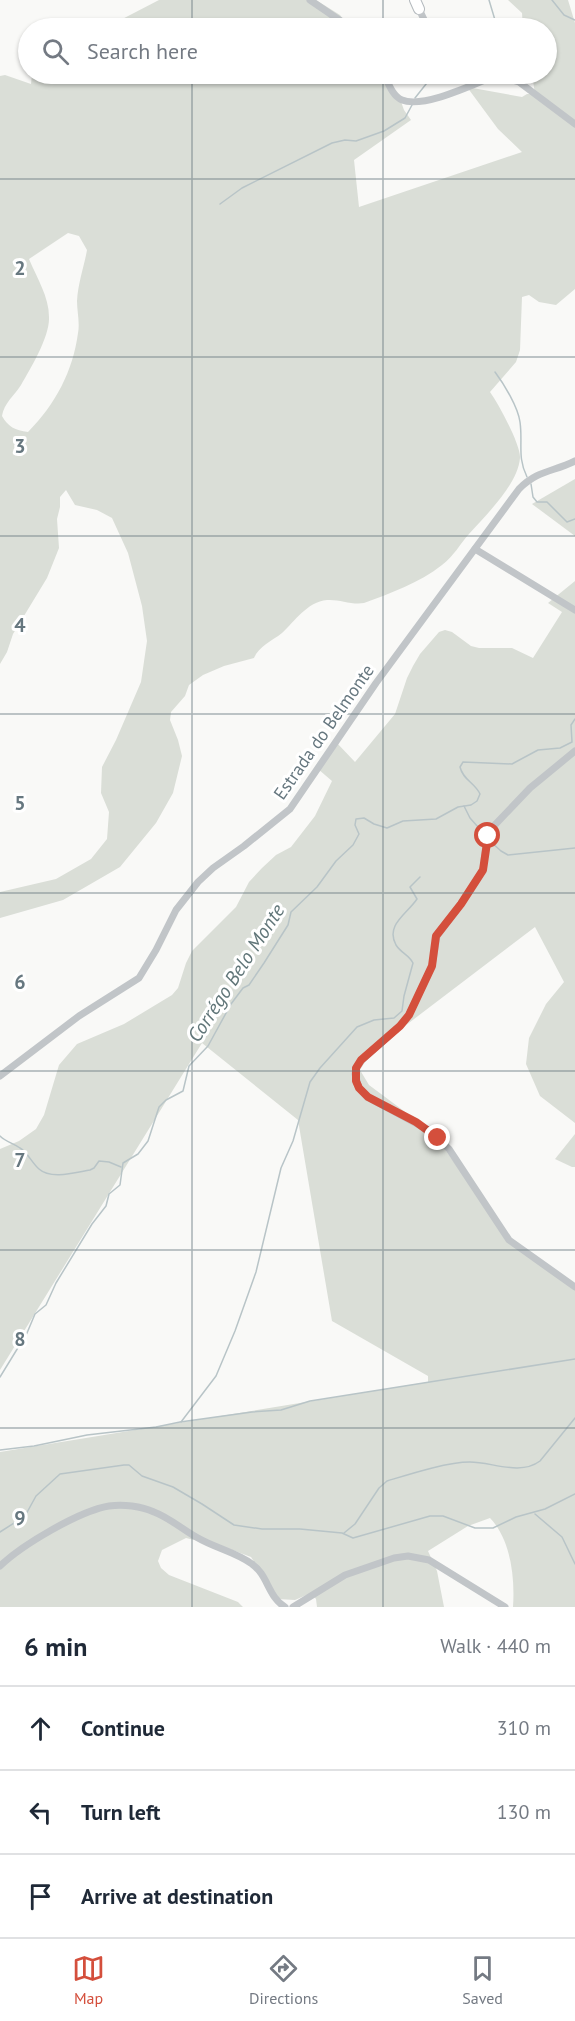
<!DOCTYPE html>
<meta charset="utf-8">
<style>
body{margin:0;font-family:"PT Sans",sans-serif;background:#f6f6f7;color:#1f2937}
.stop{position:absolute;width:18px;height:18px;margin:-14px;border:4px solid #d44f3c;border-radius:50%;background:#fff}
.stop.end{background:#d44f3c;border-color:#fff;box-shadow:0 2px 6px #0008}
.list{margin:0;padding:0;list-style:none}
h2{display:flex;justify-content:space-between;align-items:center;height:78px;margin:0;padding:0 24px;font-size:26px}
h2 small{font-size:20px;font-weight:400;color:#747a83}
.list li{display:grid;grid-template-columns:39px 1fr auto;gap:18px;align-items:center;box-sizing:border-box;height:84px;padding:0 24px;border-top:2px solid #e0e1e3}
.list b{display:block;font-size:22px;white-space:nowrap}
.list em{font-size:20px;font-style:normal;color:#747a83}
.icon{flex:none;width:33px;height:33px;fill:none;stroke:currentColor;stroke-width:2;stroke-linecap:round;stroke-linejoin:round}
.map{position:relative;flex:none;width:575px;height:1607px;overflow:hidden}
.search{position:absolute;background:#fff;box-shadow:0 2px 4px #0004;left:18px;right:18px;top:18px;height:66px;display:flex;align-items:center;gap:15px;box-sizing:border-box;padding:0 21px;border-radius:33px;color:#747a83;font-size:22px}
.sheet{height:330px;background:#fff}
nav{display:flex;justify-content:space-around;align-items:center;box-sizing:border-box;height:84px;border-top:2px solid #e0e1e3;background:#fff;font-size:16px;color:#747a83}
nav a{display:grid;justify-items:center;gap:3px}
nav .on{color:#d44f3c}
.map>svg:first-child{display:block}
.green{fill:#daded7;fill-rule:evenodd}
.lines{fill:none;stroke-linecap:round;stroke-linejoin:round}
.stream{stroke:#b8c4c7;stroke-width:1.5}
.secondary-casing{stroke:#b3b9bd;stroke-width:12}
.street{stroke:#c1c5c8;stroke-width:7}
.secondary{stroke:#fff;stroke-width:10}
.route{stroke:#d44f3c;stroke-width:8}
.grid{fill:none;stroke:#66777f;stroke-width:1.5;stroke-opacity:0.55}
.labels{text-anchor:middle;stroke-width:6;stroke-linejoin:round;paint-order:stroke}
.street-label{font-size:18px;fill:#66777f;stroke:#fff}
.water-label{font-size:20px;font-style:italic;fill:#617679;stroke:#fff}
.grid-label{font-size:20px;text-anchor:middle;font-weight:bold;fill:#66777f;stroke:#fff;stroke-width:6;stroke-linejoin:round;paint-order:stroke}
</style>
<div class="map">
<svg width="575" height="1607" viewBox="0 0 575 1607">
<rect width="100%" height="100%" fill="#f9f9f7"/>
<!-- green -->
<g class="green">
<polygon points="159,0 316,0 340,15 350,28 105,28"/>
<path d="M508,0H568L575,23V289L556,305L539,302L529,295L522,297L520,350L516,362L490,392C498,403 521,445 520,458C518,484 486,515 469,534C460,544 454,556 442,565C419,583 391,593 364,603C351,605 339,599 327,600C307,602 295,621 282,633C272,641 259,646 254,658L224,666L203,675L189,685L185,696L171,712L170,720L178,740L182,756L173,793L156,823L120,867L63,900L0,918V892L56,879L91,859L107,839L109,812L101,793L102,767L116,740L141,682L147,641L142,606L128,553L112,518L97,510L75,505L66,490L60,497V507L57,519L59,548L47,578L13,634L7,652L0,664V76L5,75L31,84L32,74H382L399,96L404,110L411,120L354,160L359,207L522,152L498,129L467,87L522,97L527,94H535L532,74H546V28H523L522,13ZM68,233L79,236L87,250C84,267 78,283 77,301C77,311 80,323 78,333C73,371 55,405 28,432C15,430 8,427 2,416C4,403 14,396 21,385C31,368 50,336 49,317C49,297 37,278 29,259Z"/>
<polygon points="575,479 575,536 532,504"/>
<path d="M575,581V1123L540,1096L526,1064L529,1038L546,1004L564,982L535,927L372,1051L360,1070L369,1085L424,1126L442,1145L507,1238L575,1286V1607H513C515,1578 511,1540 490,1518L468,1526L428,1551L437,1571L444,1607H317L316,1599L311,1593L295,1600L278,1599L251,1557L227,1548L186,1538L162,1550L158,1561L161,1568L169,1575L238,1602L243,1607H0V1452L428,1382V1376L332,1321L298,1120L202,1043L0,1370V1149L19,1141L36,1129L44,1115L59,1065L77,1044L124,1024L172,995L178,988L186,963L192,951L236,907L249,882L262,868L276,855L291,847L315,816L332,781L318,769L336,742L355,762L395,714L407,678L413,666L420,654L439,632L445,630L452,632L471,646L479,648H512L533,658L562,612L548,603Z"/>
<polygon points="575,1134 575,1167 572,1167 555,1159"/>
</g>
<g class="lines">
<!-- stream -->
<g class="stream">
<polyline points="489,0 495,20 492,28"/>
<polyline points="552,0 564,15 575,20"/>
<polyline points="415,98 434,74"/>
<polyline points="220,204 242,188 332,143 345,140 356,141 384,131 405,118 412,105"/>
<path d="M495,372C504,384 518,407 520,422C523,443 517,457 527,477"/>
<polyline points="531,484 533,497 537,502 547,502 567,522 575,519"/>
<polyline points="464,806 470,818 486,836"/>
<polyline points="491,842 501,851 508,855 575,848"/>
<path d="M0,1136C6,1142 13,1143 20,1148C28,1153 32,1163 39,1169C51,1180 77,1172 90,1170L94,1168L99,1161L109,1162L121,1167"/>
<path d="M0,1377L27,1333L35,1314L46,1305L56,1283L92,1224L106,1206L109,1194L120,1185L123,1163L138,1154L148,1141L159,1107L166,1100L183,1091L189,1066L208,1046L231,1004L243,988L249,985L264,963L288,925L291,912L317,887L336,861L353,845L359,834L355,825L356,819L364,818L374,824L387,828L403,821L436,819L458,807L471,805L477,801L480,794C475,783 463,780 460,767L463,762L512,764L538,750L560,748L572,742L571,725L575,719"/>
<path d="M181,1422L216,1376L235,1331L256,1272L281,1168L293,1141L310,1082L320,1068L357,1027L374,1020L394,1018L402,1011L404,996L413,963C409,955 401,953 396,945C385,925 407,914 417,899L410,887L420,877"/>
<polyline points="0,1450 34,1446 87,1435 156,1427 180,1422 252,1412 281,1410 310,1401 575,1359"/>
<polyline points="535,1514 562,1537 575,1564"/>
<polyline points="0,1532 25,1516 36,1496 60,1474 124,1465 129,1465 142,1476 173,1487 202,1504 234,1525 262,1529 300,1529 342,1533 353,1538 430,1516 443,1516 475,1528 493,1528 516,1517 545,1509 575,1494"/>
<path d="M344,1533L355,1524L379,1488L387,1481C410,1474 447,1462 470,1462C492,1462 520,1476 540,1461L575,1418"/>
</g>
<defs>
<polyline id="secondary" points="415,0 419,9"/>
</defs>
<!-- secondary casing -->
<use href="#secondary" class="secondary-casing"/>
<!-- street -->
<g class="street">
<polyline points="310,0 351,28"/>
<polyline points="419,9 428,28"/>
<path d="M384,74C388,82 392,96 402,100C424,109 476,83 497,75"/>
<polyline points="494,74 519,82 575,124"/>
<polyline points="475,549 575,610"/>
<polyline points="575,751 530,788 491,829 486,845 483,870 461,904 437,936 432,966 409,1015 400,1026 361,1061 356,1068 355,1074 359,1088 367,1097 430,1131 449,1149 509,1240 575,1287"/>
<path d="M0,1076L79,1016L139,978L156,950L176,910L198,882L213,868L244,846L290,809L376,683L519,489C538,470 553,472 575,461"/>
<path d="M0,1566C22,1545 79,1511 109,1506C123,1504 141,1506 154,1512C170,1518 183,1530 198,1538C215,1548 236,1552 252,1564C268,1575 268,1597 285,1607"/>
<polyline points="293,1607 345,1575 394,1558 408,1556 429,1560 505,1607"/>
</g>
<!-- secondary -->
<use href="#secondary" class="secondary"/>
</g>
<g class="lines">
<!-- route -->
<polyline class="route" points="438,1138 416,1122 368,1097 359,1088 356,1081 356,1068 361,1060 400,1026 409,1015 432,966 436,936 461,904 483,870 488,836"/>
</g>
<!-- grid -->
<path class="grid" d="M192,0V28M383,0V28M192,74V1607M383,74V1607M0,179H575M0,357H575M0,536H575M0,714H575M0,893H575M0,1071H575M0,1250H575M0,1428H575"/>
<g class="labels">
<!-- street labels -->
<g class="street-label">
<text transform="translate(324 732) rotate(-55)" y="6">Estrada do Belmonte</text>
</g>
<!-- water labels -->
<g class="water-label">
<text transform="translate(236 973) rotate(-57)" y="7">Corrégo Belo Monte</text>
</g>
</g>
<g class="grid-label">
<text x="20" y="275">2</text>
<text x="20" y="453">3</text>
<text x="20" y="632">4</text>
<text x="20" y="810">5</text>
<text x="20" y="989">6</text>
<text x="20" y="1167">7</text>
<text x="20" y="1346">8</text>
<text x="20" y="1525">9</text>
</g>
</svg>
<div class="stop" style="left:488px;top:836px"></div>
<div class="stop end" style="left:438px;top:1138px"></div>
<div class="search"><svg class="icon" aria-label="search" viewBox="0 0 24 24"><circle cx="10" cy="10" r="6"/><path d="M15 15l6 6"/></svg>Search here</div>
</div>
<section class="sheet">
<h2>6 min<small>Walk · 440 m</small></h2>
<ul class="list">
<li><svg class="icon" aria-label="ahead" viewBox="0 0 24 24"><path d="M12 20V5M6 11l6-6 6 6"/></svg><div><b>Continue</b></div><em>310 m</em></li>
<li><svg class="icon" aria-label="left" viewBox="0 0 24 24"><path d="M17 20v-9H6M10 6l-5 5 5 5"/></svg><div><b>Turn left</b></div><em>130 m</em></li>
<li><svg class="icon" aria-label="arrive" viewBox="0 0 24 24"><path d="M6 21V4h12l-3 4 3 4H6"/></svg><div><b>Arrive at destination</b></div></li>
</ul>
</section>
<nav>
<a class="on"><svg class="icon" aria-label="map" viewBox="0 0 24 24"><path d="M3 6l6-2 6 2 6-2v14l-6 2-6-2-6 2zM9 4v14M15 6v14"/></svg>Map</a>
<a><svg class="icon" aria-label="directions" viewBox="0 0 24 24"><path d="M12 3l9 9-9 9-9-9zM9 14v-3h6M13 9l2 2-2 2"/></svg>Directions</a>
<a><svg class="icon" aria-label="saved" viewBox="0 0 24 24"><path d="M7 4h10v16l-5-4-5 4z"/></svg>Saved</a>
</nav>
